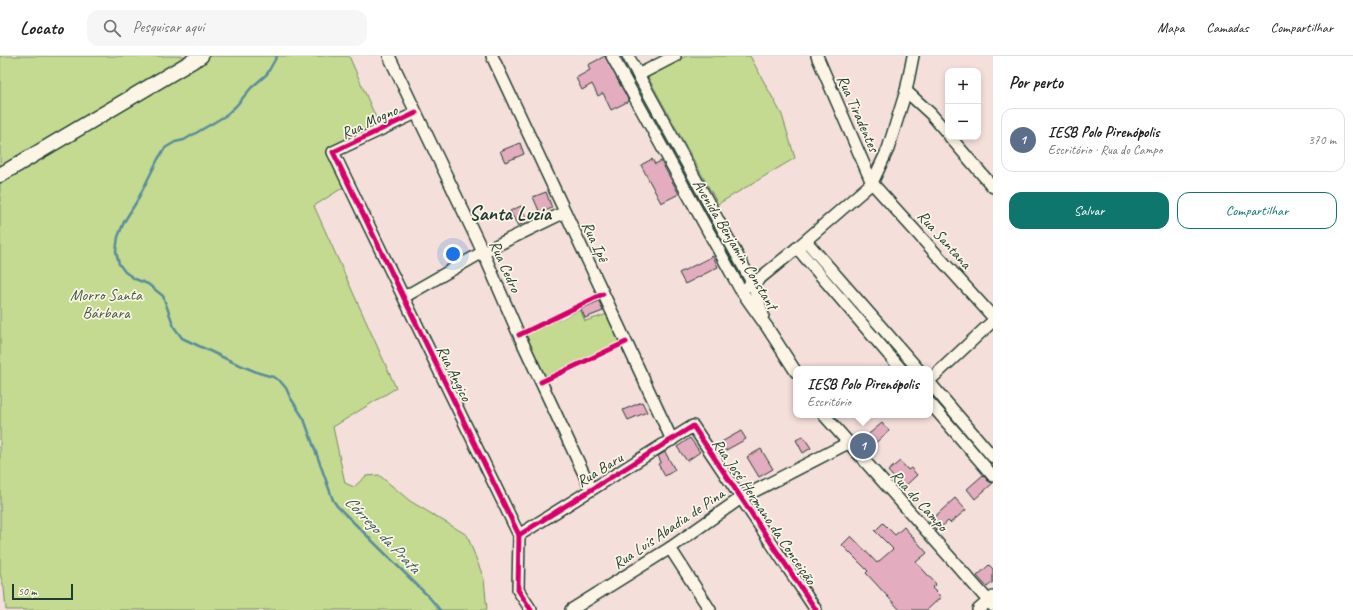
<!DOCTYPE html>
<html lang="pt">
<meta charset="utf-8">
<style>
body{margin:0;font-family:Caveat,sans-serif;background:#f6f6f6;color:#222}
.controls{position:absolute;right:12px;top:12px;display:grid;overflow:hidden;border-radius:8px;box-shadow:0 2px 6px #0003}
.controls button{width:36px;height:36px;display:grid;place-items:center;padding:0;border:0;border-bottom:1px solid #e0e0e0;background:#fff;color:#222;font:20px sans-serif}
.scale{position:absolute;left:12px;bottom:10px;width:61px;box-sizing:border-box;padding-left:4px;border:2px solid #1f3d34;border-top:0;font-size:11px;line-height:14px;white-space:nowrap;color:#1f3d34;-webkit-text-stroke:3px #fcf5e5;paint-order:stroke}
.you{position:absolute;left:453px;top:198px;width:14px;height:14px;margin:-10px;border:3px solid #fff;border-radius:50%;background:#1a73e8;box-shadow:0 0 0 6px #1a73e833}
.badge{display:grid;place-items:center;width:26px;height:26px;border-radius:50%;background:#0f766e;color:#fff;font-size:13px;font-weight:700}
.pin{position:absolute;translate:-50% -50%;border:2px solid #fff;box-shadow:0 1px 4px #0006}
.popup{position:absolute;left:793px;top:310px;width:140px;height:52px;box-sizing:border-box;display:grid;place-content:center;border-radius:8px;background:#fff;filter:drop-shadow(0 1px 3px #0005);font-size:13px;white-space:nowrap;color:#767676}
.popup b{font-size:15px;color:#222}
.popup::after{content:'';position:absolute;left:50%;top:100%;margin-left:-8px;border:8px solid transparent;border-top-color:#fff}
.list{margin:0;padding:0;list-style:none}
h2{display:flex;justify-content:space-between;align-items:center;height:52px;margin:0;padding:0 16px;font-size:17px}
h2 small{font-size:13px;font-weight:400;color:#767676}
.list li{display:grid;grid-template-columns:26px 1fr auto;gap:12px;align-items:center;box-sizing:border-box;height:64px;margin:0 8px 8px;padding:0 8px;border:1px solid #e0e0e0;border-radius:12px}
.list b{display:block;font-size:15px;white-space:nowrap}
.list p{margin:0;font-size:13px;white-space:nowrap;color:#767676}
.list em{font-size:13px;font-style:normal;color:#767676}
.actions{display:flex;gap:8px;padding:12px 16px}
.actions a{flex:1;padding:9px 0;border:1px solid #0f766e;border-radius:12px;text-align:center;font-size:14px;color:#0f766e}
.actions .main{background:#0f766e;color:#fff}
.icon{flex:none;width:22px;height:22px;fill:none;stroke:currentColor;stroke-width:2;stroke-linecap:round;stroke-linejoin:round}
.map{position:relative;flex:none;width:993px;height:554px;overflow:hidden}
header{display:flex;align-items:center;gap:24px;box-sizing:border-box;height:56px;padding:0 20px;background:#fff;border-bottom:1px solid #e0e0e0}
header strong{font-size:19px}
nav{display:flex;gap:22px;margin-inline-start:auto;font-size:14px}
.search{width:280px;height:36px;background:#f6f6f6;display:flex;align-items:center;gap:10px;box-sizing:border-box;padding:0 14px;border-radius:12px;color:#767676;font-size:15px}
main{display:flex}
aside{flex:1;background:#fff}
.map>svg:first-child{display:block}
.green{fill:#c3da90;stroke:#718c62}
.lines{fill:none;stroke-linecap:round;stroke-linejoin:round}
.stream{stroke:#598d9b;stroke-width:2.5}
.building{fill:#e4acbf;stroke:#1f3d34}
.minor-casing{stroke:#1f3d34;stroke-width:14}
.major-casing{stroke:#1f3d34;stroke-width:17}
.minor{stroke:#fcf5e5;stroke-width:11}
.major{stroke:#fcf5e5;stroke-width:14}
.cycleway-casing{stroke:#fcf5e5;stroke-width:8}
.cycleway{stroke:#d6006c;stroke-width:5}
.labels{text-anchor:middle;stroke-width:3.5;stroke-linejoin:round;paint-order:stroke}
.street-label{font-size:16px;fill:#1f3d34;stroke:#fcf5e5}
.park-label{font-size:16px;fill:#405c46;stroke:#fcf5e5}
.water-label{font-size:17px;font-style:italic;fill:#375e5f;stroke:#fcf5e5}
.district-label{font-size:20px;font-weight:bold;fill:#1f3d34;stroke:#fcf5e5}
</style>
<header>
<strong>Locato</strong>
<div class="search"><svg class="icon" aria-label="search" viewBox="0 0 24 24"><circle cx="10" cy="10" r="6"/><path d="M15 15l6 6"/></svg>Pesquisar aqui</div>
<nav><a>Mapa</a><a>Camadas</a><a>Compartilhar</a></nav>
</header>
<main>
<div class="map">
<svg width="993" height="554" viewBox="0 0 993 554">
<rect width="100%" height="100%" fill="#f5dfda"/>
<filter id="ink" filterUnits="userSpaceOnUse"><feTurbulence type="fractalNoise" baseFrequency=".025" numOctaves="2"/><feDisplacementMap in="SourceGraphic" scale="8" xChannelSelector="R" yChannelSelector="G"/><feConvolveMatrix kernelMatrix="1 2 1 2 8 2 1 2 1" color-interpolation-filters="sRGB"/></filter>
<g filter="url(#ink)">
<!-- green -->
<g class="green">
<polygon points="0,0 187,0 181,3 189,8 202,0 349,0 380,71 331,96 347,129 314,150 396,332 333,371 345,427 354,431 366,420 379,419 410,445 467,479 484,523 487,554 6,554 4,532 0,518"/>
<polygon points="686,0 750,0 782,59 795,102 718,148 648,21"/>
<polygon points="580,254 585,265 608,258 621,285 543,321 523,280"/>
</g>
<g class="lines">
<!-- stream -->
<polyline class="stream" points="277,0 267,18 251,32 236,50 225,60 184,84 175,86 165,92 158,103 137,145 124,166 118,181 116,195 119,208 125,216 135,223 148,228 163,240 174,271 182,282 235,307 259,317 273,321 280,325 286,332 290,341 304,363 333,444 337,450 429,541 440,554"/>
</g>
<!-- building -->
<g class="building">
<polygon points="605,0 629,45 611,54 603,37 598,40 592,28 582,34 576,22 590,14 588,9"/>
<polygon points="520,87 524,98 505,106 500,95"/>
<polygon points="652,103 655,108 661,105 679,138 661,147 641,109"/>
<polygon points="546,136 552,152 540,157 533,141"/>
<polygon points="521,150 528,165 518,170 510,155"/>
<polygon points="713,200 718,211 685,228 679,217"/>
<polygon points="599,245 603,255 585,262 581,253"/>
<polygon points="642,346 647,356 628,364 623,354"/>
<polygon points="882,367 889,375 866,395 858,387"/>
<polygon points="741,375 746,383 721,397 716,389"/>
<polygon points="803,380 811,392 803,397 796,384"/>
<polygon points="690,382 700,396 687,405 677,391"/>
<polygon points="761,393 773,413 759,421 747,401"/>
<polygon points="665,396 675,414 665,420 658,408 661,406 658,400"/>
<polygon points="900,405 908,414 911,412 917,419 903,432 888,415"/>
<polygon points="983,419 988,425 993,427 975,443 967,433"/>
<polygon points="955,442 966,454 950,467 948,465 937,475 929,466"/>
<polygon points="883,467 895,479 904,471 927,497 916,506 936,528 932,532 941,541 927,554 900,554 866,517 868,515 842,489 851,480 877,507 893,493 875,475"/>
<polygon points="989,509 993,513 993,526 987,531 977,520"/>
</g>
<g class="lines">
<defs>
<g id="minor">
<polyline points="389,0 483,196 519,279 591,433"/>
<polyline points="492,0 672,384"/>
<polyline points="612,0 740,233 767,271 796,316"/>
<polyline points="628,0 753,228 763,259"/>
<polyline points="817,0 872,127 993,261"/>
<polyline points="638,19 675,0"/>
<polyline points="906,35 931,58 948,78"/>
<polyline points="416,57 333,96 519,479 518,534 531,554"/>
<polyline points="950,81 993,131"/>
<polyline points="806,185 918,313"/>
<polyline points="797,192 901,313"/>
<polyline points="748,230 753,228 797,192 872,127 888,93 906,35 913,0"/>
<polyline points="404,241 483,196 565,156"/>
<polyline points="930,324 993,265"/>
<polyline points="930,327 993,401"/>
<polyline points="930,347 993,420"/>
<polyline points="824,359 993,550"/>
<polyline points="519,479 693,370 816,554"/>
<polyline points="670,492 710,554"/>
<polyline points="571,554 670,492 741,442 848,387"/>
<polyline points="978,554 993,541"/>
</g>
<polyline id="major" points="0,119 201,0"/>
</defs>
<!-- minor casing -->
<use href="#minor" class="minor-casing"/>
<!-- major casing -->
<use href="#major" class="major-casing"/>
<!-- minor -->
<use href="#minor" class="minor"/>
<!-- major -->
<use href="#major" class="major"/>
<defs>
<g id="cycleway">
<polyline points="416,57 333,96 519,479 518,534 531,554"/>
<polyline points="519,279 603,238"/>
<polyline points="541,326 626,286"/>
<polyline points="519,479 693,370 816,554"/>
</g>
</defs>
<!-- cycleway casing -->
<use href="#cycleway" class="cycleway-casing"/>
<!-- cycleway -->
<use href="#cycleway" class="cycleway"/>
</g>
</g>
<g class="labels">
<!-- street labels -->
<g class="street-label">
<text transform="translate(859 57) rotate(66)" y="6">Rua Tiradentes</text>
<text transform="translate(369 65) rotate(-25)" y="6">Rua Mogno</text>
<text transform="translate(945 183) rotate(48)" y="6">Rua Santana</text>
<text transform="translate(596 185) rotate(65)" y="6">Rua Ipê</text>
<text transform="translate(736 188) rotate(59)" y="6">Avenida Benjamin Constant</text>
<text transform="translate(506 210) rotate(66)" y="6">Rua Cedro</text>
<text transform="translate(455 317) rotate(64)" y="6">Rua Angico</text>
<text transform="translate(599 413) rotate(-32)" y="6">Rua Baru</text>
<text transform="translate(920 444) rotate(48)" y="6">Rua do Campo</text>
<text transform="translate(765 455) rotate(56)" y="6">Rua José Hermano da Conceição</text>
<text transform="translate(668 472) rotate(-34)" y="6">Rua Luís Abadia de Pina</text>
</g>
<!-- park labels -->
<g class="park-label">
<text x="106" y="244">Morro Santa<tspan x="106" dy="18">Bárbara</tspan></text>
</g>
<!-- water labels -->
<g class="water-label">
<text transform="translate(383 478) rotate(46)" y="6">Córrego da Prata</text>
</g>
<!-- district labels -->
<g class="district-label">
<text x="510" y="164">Santa Luzia</text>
</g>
</g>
</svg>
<div class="controls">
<button>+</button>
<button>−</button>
</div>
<div class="scale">50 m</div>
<div class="you"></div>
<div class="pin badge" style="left:863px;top:390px;background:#5c6f8a">1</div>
<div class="popup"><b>IESB Polo Pirenópolis</b>Escritório</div>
</div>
<aside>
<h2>Por perto<small></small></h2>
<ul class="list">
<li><span class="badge" style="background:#5c6f8a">1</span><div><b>IESB Polo Pirenópolis</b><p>Escritório · Rua do Campo</p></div><em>370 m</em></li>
</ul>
<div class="actions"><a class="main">Salvar</a><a>Compartilhar</a></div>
</aside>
</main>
